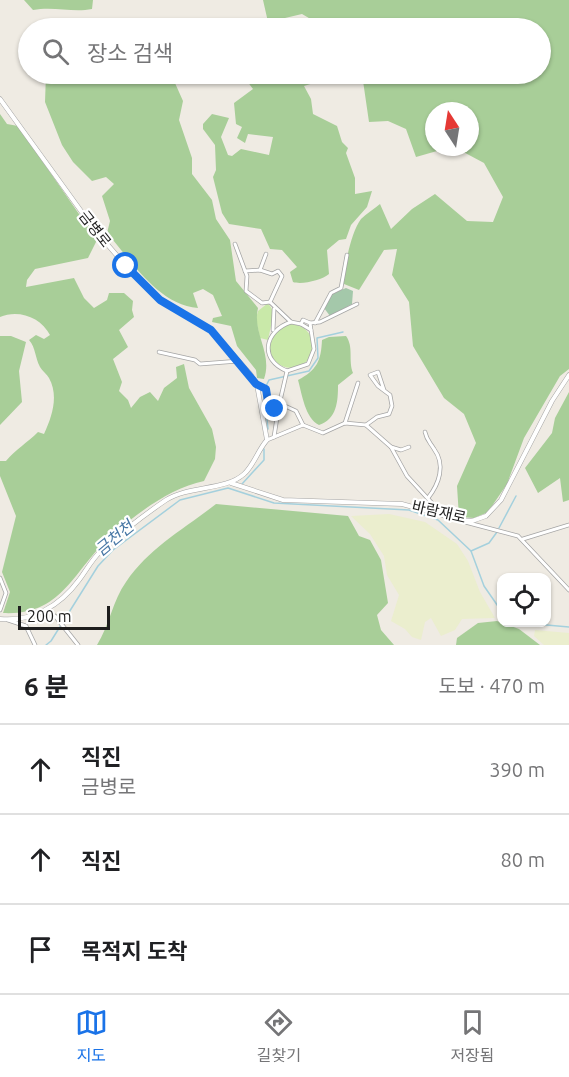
<!DOCTYPE html>
<html lang="ko">
<meta charset="utf-8">
<style>
body{margin:0;font-family:Ubuntu,"Noto Sans KR",sans-serif;background:#f6f6f6;color:#202124}
.controls{position:absolute;right:18px;bottom:18px;display:grid;overflow:hidden;border-radius:12px;box-shadow:0 2px 4px #0004}
.controls button{width:54px;height:54px;display:grid;place-items:center;padding:0;border:0;border-bottom:2px solid #e0e0e0;background:#fff;color:#202124;font:30px sans-serif}
.compass{position:absolute;left:425px;top:102px;width:54px;height:54px;border-radius:50%;background:#fff;box-shadow:0 2px 4px #0004;rotate:348deg}
.scale{position:absolute;left:18px;bottom:15px;width:92px;box-sizing:border-box;padding-left:6px;border:3px solid #1e1e1e;border-top:0;font-size:16px;line-height:21px;white-space:nowrap;color:#1e1e1e;-webkit-text-stroke:4px #fff;paint-order:stroke}
.stop{position:absolute;width:18px;height:18px;margin:-14px;border:4px solid #1a73e8;border-radius:50%;background:#fff}
.stop.end{background:#1a73e8;border-color:#fff;box-shadow:0 2px 6px #0008}
.list{margin:0;padding:0;list-style:none}
h2{display:flex;justify-content:space-between;align-items:center;height:78px;margin:0;padding:0 24px;font-size:26px}
h2 small{font-size:20px;font-weight:400;color:#757577}
.list li{display:grid;grid-template-columns:39px 1fr auto;gap:18px;align-items:center;box-sizing:border-box;height:90px;padding:0 24px;border-top:2px solid #e0e0e0}
.list b{display:block;font-size:22px;white-space:nowrap}
.list p{margin:0;font-size:20px;white-space:nowrap;color:#757577}
.list em{font-size:20px;font-style:normal;color:#757577}
.icon{flex:none;width:33px;height:33px;fill:none;stroke:currentColor;stroke-width:2;stroke-linecap:round;stroke-linejoin:round}
.map{position:relative;flex:none;width:569px;height:645px;overflow:hidden}
.search{position:absolute;background:#fff;box-shadow:0 2px 4px #0004;left:18px;right:18px;top:18px;height:66px;display:flex;align-items:center;gap:15px;box-sizing:border-box;padding:0 21px;border-radius:33px;color:#757577;font-size:22px}
.sheet{height:348px;background:#fff}
nav{display:flex;justify-content:space-around;align-items:center;box-sizing:border-box;height:84px;border-top:2px solid #e0e0e0;background:#fff;font-size:16px;color:#757577}
nav a{display:grid;justify-items:center;gap:3px}
nav .on{color:#1a73e8}
.map>svg:first-child{display:block}
.farmland{fill:#ebeece}
.grass{fill:#c9e9a9}
.forest{fill:#a8ce98}
.cemetery{fill:#a4c8aa}
.lines{fill:none;stroke-linecap:round;stroke-linejoin:round}
.stream{stroke:#a4d0dd;stroke-width:1.5}
.minor-casing{stroke:#a5a5a5;stroke-width:4.5}
.tertiary-casing{stroke:#a5a5a5;stroke-width:5}
.minor{stroke:#fff;stroke-width:3}
.tertiary{stroke:#fff;stroke-width:4}
.route{stroke:#1a73e8;stroke-width:8}
.labels{text-anchor:middle;stroke-width:4.5;stroke-linejoin:round;paint-order:stroke}
.street-label{font-size:15px;fill:#1e1e1e;stroke:#fff}
.water-label{font-size:16px;font-style:italic;fill:#4777a5;stroke:#fff}
</style>
<div class="map">
<svg width="569" height="645" viewBox="0 0 569 645">
<rect width="100%" height="100%" fill="#efebe3"/>
<!-- farmland -->
<g class="farmland">
<polygon points="389,514 425,522 457,544 468,561 480,592 495,618 462,619 455,630 441,636 431,618 425,622 421,640 412,637 405,629 391,621 399,595 387,575 384,556 370,534 351,516"/>
<polygon points="535,630 569,633 569,645 544,645 534,636"/>
</g>
<!-- grass -->
<g class="grass">
<polygon points="268,303 274,312 268,340 260,338 256,319 258,311"/>
<circle cx="291" cy="346" r="22"/>
</g>
<!-- forest -->
<g class="forest">
<path d="M24,0H93L92,9C73,13 54,6 33,10Z"/>
<path d="M263,0H569V369L560,376L524,438L507,484L492,506L486,513L474,518L459,517L457,486L476,443L464,414L444,398L413,346L409,302L392,275L397,249L384,250L359,290L344,284C344,267 351,232 361,219C366,214 374,209 380,204L391,229L412,209L435,194L467,221L493,222L503,197L484,163L454,147H470V111H434V147H451L416,157L406,129L388,121L369,122L362,74H540V28H326L302,14L268,22Z"/>
<path d="M46,74H171L183,101L179,120L192,158V174L212,200L216,219L230,240L236,281L258,308C252,333 273,353 264,379L257,378L256,370L237,346L231,326L212,322L213,318L222,316L213,295L203,289L193,293L198,308C158,305 131,260 107,233L110,221L102,196L114,184L106,177L92,181L73,162L62,145L45,102Z"/>
<path d="M246,74H322L320,81L304,86L311,99L313,114L337,126L342,142L348,148L346,153L355,178V194L372,191L367,207L351,225L346,239L339,240L327,250L329,274C322,280 302,285 293,282L290,272L297,267L282,250L270,249L261,229L229,224L222,213L213,177L216,170L215,145L203,129V124L212,114L229,118L221,137L228,155L232,156L241,149L269,155L273,137L248,134L245,143L237,138L242,127L236,124L234,103L253,89L244,77Z"/>
<path d="M0,114L7,124L18,126L97,240L88,258L35,269L27,280L26,287L74,278L84,298L94,308L107,300L109,293H124L133,301L132,310L134,317L119,330L128,347L113,359L122,382L119,391L128,400L131,408L140,397L150,392L158,401L164,388L177,378L176,367L184,364L189,388L212,429L216,447L215,459L204,481C170,488 136,514 110,537C73,570 63,616 3,613L10,592L2,572L16,516L0,476V461H6C16,449 27,443 38,432L44,434C52,417 59,396 49,378C47,374 42,371 40,367C35,358 36,348 29,340L36,335L44,339L50,335C41,317 18,309 0,317Z"/>
<polygon points="0,336 11,336 26,342 19,371 22,402 0,425"/>
<path d="M346,336C354,347 348,360 353,373L338,385C338,401 337,419 319,425C305,418 302,394 298,380C317,370 321,361 322,340L329,337Z"/>
<polygon points="569,392 569,500 563,502 560,478 538,493 525,468 552,433 555,418"/>
<path d="M216,504L348,516L359,536L370,540L381,560L388,603L377,615L381,630L394,645H97C109,626 113,600 126,582C149,548 184,529 216,504Z"/>
<polygon points="497,621 519,629 540,645 456,645 457,638 478,623"/>
</g>
<!-- cemetery -->
<polygon class="cemetery" points="346,288 353,291 352,304 330,316 324,308 332,294"/>
<g class="lines">
<!-- stream -->
<g class="stream">
<polyline points="268,429 264,390 269,380 309,371 318,358 317,338 343,332"/>
<polyline points="242,484 264,460 264,449"/>
<polyline points="499,528 516,496"/>
<polyline points="471,551 489,543 497,532"/>
<polyline points="513,622 569,627"/>
<polyline points="46,645 51,641 98,566 113,550 180,500 228,488 274,503 409,510 438,520 471,551 484,586 502,612"/>
</g>
<defs>
<g id="minor">
<polyline points="235,244 247,276 246,291 262,303 270,302"/>
<polyline points="260,270 266,254"/>
<path d="M245,271L260,270L272,274L278,271L282,276L270,302L291,322C264,331 259,360 287,371L308,364L314,349L311,330"/>
<polyline points="291,322 301,324 311,330 310,323"/>
<polyline points="315,323 331,293 341,288 347,255"/>
<polyline points="301,324 303,320 310,323 320,322 357,304"/>
<polyline points="273,330 274,309"/>
<polyline points="159,352 195,360 200,364 239,361"/>
<polyline points="258,385 266,389 268,402 274,406"/>
<polyline points="280,401 287,371"/>
<circle cx="279" cy="406" r="5"/>
<polyline points="285,406 296,411 303,425"/>
<polyline points="345,423 358,383"/>
<polyline points="366,425 377,417 389,414 392,406 390,395 378,386 370,375 378,372 384,390"/>
<path d="M425,432C427,441 430,442 434,449C446,465 439,484 428,498"/>
<polyline points="274,437 278,411"/>
<polyline points="267,440 303,425 323,433 345,423 366,425 391,447 407,476 443,515"/>
<polyline points="391,447 401,450 409,447"/>
<polyline points="465,522 518,536 569,590"/>
<polyline points="523,539 569,525"/>
<polyline points="0,578 6,593 0,610"/>
<polyline points="55,616 78,645"/>
<polyline points="8,620 26,626 35,645"/>
</g>
<g id="tertiary">
<path d="M0,99L94,229L126,266L160,300L211,330L251,375L257,385L267,440C258,450 254,465 244,474C225,491 190,485 166,500C144,515 121,533 101,551C92,559 86,571 79,580C60,606 32,622 0,619"/>
<polyline points="231,483 283,500 402,504 460,520 472,521 486,516 501,500 552,401 569,375"/>
</g>
</defs>
<!-- minor casing -->
<use href="#minor" class="minor-casing"/>
<!-- tertiary casing -->
<use href="#tertiary" class="tertiary-casing"/>
<!-- minor -->
<use href="#minor" class="minor"/>
<!-- tertiary -->
<use href="#tertiary" class="tertiary"/>
</g>
<g class="lines">
<!-- route -->
<polyline class="route" points="126,266 160,300 211,330 256,384 266,389 268,402 275,409"/>
</g>
<g class="labels">
<!-- street labels -->
<g class="street-label">
<text transform="translate(95 229) rotate(52)" y="5">금병로</text>
<text transform="translate(439 512) rotate(13)" y="5">바람재로</text>
</g>
<!-- water labels -->
<g class="water-label">
<text transform="translate(114 538) rotate(-40)" y="6">금천천</text>
</g>
</g>
</svg>
<div class="controls">
<button><svg class="icon" aria-label="locate" viewBox="0 0 24 24"><circle cx="12" cy="12" r="6"/><path d="M12 2v4M12 18v4M2 12h4M18 12h4"/></svg></button>
</div>
<svg class="compass" viewBox="-18 -18 36 36"><path d="M0-13l5 13h-10z" fill="#e53935"/><path d="M0 13l5-13h-10z" fill="#757577"/></svg>
<div class="scale">200 m</div>
<div class="stop" style="left:126px;top:266px"></div>
<div class="stop end" style="left:275px;top:409px"></div>
<div class="search"><svg class="icon" aria-label="search" viewBox="0 0 24 24"><circle cx="10" cy="10" r="6"/><path d="M15 15l6 6"/></svg>장소 검색</div>
</div>
<section class="sheet">
<h2>6 분<small>도보 · 470 m</small></h2>
<ul class="list">
<li><svg class="icon" aria-label="ahead" viewBox="0 0 24 24"><path d="M12 20V5M6 11l6-6 6 6"/></svg><div><b>직진</b><p>금병로</p></div><em>390 m</em></li>
<li><svg class="icon" aria-label="ahead" viewBox="0 0 24 24"><path d="M12 20V5M6 11l6-6 6 6"/></svg><div><b>직진</b></div><em>80 m</em></li>
<li><svg class="icon" aria-label="arrive" viewBox="0 0 24 24"><path d="M6 21V4h12l-3 4 3 4H6"/></svg><div><b>목적지 도착</b></div></li>
</ul>
</section>
<nav>
<a class="on"><svg class="icon" aria-label="map" viewBox="0 0 24 24"><path d="M3 6l6-2 6 2 6-2v14l-6 2-6-2-6 2zM9 4v14M15 6v14"/></svg>지도</a>
<a><svg class="icon" aria-label="directions" viewBox="0 0 24 24"><path d="M12 3l9 9-9 9-9-9zM9 14v-3h6M13 9l2 2-2 2"/></svg>길찾기</a>
<a><svg class="icon" aria-label="saved" viewBox="0 0 24 24"><path d="M7 4h10v16l-5-4-5 4z"/></svg>저장됨</a>
</nav>
